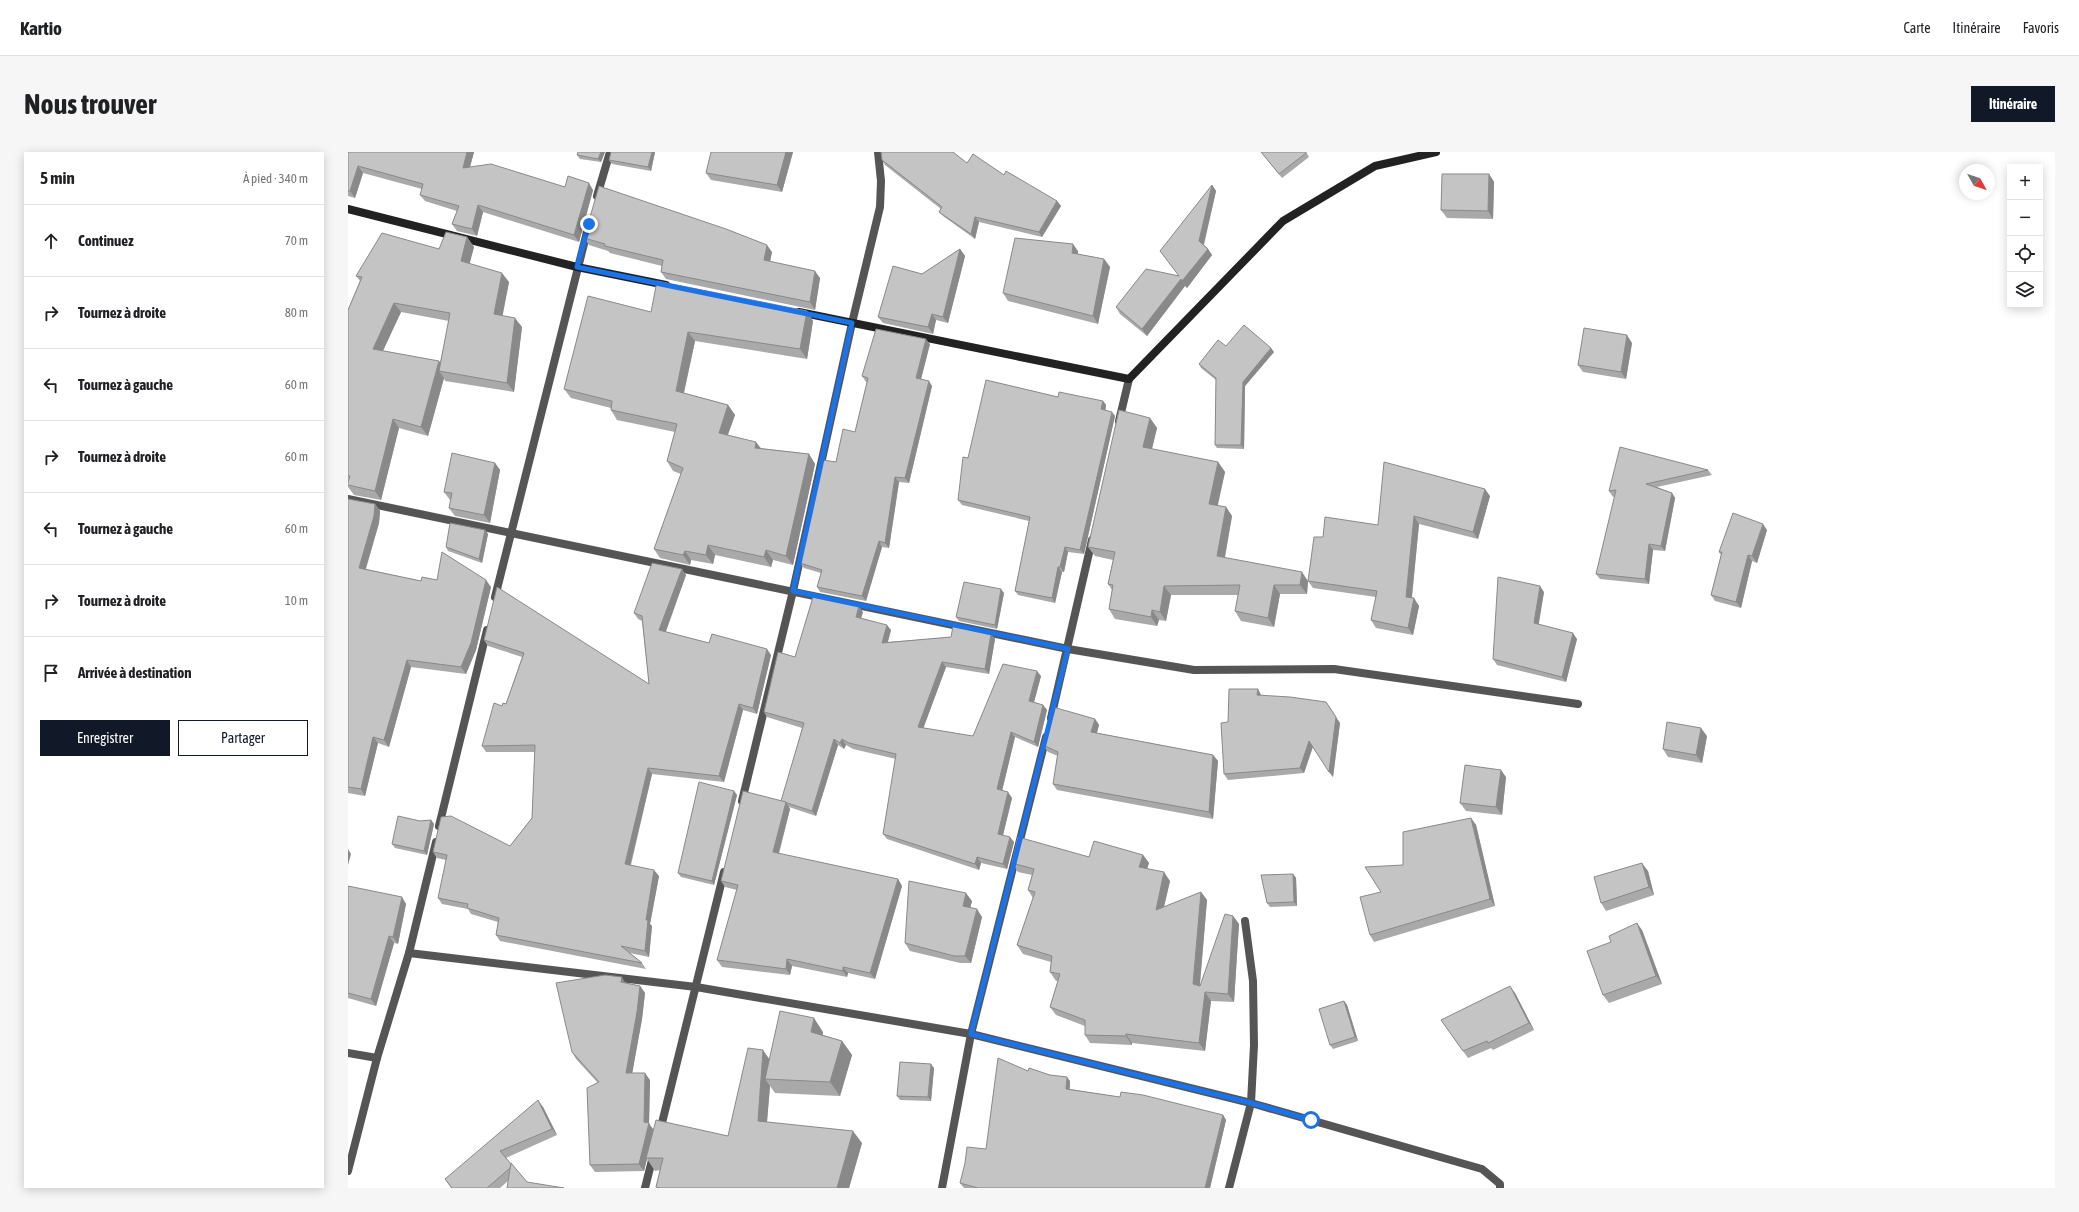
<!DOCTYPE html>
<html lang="fr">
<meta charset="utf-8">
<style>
body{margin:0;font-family:"Asap Condensed",sans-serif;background:#f6f6f6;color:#202124}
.controls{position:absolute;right:12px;top:12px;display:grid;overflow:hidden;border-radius:0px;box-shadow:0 2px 10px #0003}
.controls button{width:36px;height:36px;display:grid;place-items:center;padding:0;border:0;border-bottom:1px solid #e0e0e0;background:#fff;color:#202124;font:20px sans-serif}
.compass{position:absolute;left:1611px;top:12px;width:36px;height:36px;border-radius:50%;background:#fff;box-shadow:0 2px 10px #0003;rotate:130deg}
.stop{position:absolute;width:12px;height:12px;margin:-9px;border:3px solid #1a73e8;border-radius:50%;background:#fff}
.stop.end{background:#1a73e8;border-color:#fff;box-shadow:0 1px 4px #0008}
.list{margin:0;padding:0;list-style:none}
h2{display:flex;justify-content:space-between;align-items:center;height:52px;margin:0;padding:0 16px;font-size:17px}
h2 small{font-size:13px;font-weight:400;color:#757577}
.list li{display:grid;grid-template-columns:26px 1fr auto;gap:12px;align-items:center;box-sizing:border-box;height:72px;padding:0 16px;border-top:1px solid #e0e0e0}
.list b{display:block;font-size:15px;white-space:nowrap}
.list em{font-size:13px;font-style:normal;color:#757577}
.actions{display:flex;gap:8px;padding:12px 16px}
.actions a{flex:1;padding:9px 0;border:1px solid #111827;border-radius:0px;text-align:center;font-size:14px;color:#111827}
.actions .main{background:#111827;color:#fff}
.icon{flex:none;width:22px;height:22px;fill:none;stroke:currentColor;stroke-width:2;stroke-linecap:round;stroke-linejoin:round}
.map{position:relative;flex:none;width:1707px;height:1036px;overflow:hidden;border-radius:0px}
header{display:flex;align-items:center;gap:24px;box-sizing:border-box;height:56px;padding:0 20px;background:#fff;border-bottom:1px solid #e0e0e0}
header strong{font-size:19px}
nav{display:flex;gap:22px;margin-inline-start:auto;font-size:14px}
.intro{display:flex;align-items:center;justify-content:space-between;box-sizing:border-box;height:96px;padding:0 24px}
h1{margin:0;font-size:28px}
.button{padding:10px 18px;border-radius:0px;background:#111827;color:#fff;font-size:14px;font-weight:700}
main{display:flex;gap:24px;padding:0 24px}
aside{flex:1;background:#fff;border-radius:0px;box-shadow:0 2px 10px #0003}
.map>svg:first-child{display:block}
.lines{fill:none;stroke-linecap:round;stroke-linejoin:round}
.minor{stroke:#555;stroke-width:8}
.secondary{stroke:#222;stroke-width:8}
.wall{fill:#a9a9a9;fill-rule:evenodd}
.shaded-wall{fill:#898989}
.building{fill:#c4c4c4;stroke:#898989}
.route{stroke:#1a73e8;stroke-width:5}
</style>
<header>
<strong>Kartio</strong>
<nav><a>Carte</a><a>Itinéraire</a><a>Favoris</a></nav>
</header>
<div class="intro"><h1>Nous trouver</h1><a class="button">Itinéraire</a></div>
<main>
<aside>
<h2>5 min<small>À pied · 340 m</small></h2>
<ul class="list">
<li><svg class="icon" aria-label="ahead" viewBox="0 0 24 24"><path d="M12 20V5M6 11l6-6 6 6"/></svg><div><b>Continuez</b></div><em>70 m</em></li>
<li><svg class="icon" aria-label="right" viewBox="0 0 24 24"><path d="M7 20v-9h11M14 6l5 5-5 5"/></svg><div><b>Tournez à droite</b></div><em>80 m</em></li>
<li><svg class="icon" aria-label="left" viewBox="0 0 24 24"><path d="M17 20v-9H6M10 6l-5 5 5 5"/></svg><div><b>Tournez à gauche</b></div><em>60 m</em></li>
<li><svg class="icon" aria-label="right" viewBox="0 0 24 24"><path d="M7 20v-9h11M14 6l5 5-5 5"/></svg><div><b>Tournez à droite</b></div><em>60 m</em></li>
<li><svg class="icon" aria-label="left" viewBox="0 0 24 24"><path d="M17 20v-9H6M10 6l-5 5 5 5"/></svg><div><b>Tournez à gauche</b></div><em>60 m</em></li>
<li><svg class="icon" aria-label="right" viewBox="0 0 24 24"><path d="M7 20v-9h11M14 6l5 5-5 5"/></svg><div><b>Tournez à droite</b></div><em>10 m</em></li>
<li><svg class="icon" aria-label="arrive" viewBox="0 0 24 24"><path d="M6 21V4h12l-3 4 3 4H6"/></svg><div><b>Arrivée à destination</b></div></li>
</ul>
<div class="actions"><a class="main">Enregistrer</a><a>Partager</a></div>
</aside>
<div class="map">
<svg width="1707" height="1036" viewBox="0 0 1707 1036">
<rect width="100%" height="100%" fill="#fff"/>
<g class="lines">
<!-- minor -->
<g class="minor">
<polyline points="249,44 262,0"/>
<polyline points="771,269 781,227"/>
<polyline points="0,347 720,497 846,518 986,517 1230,552"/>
<polyline points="147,445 240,76"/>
<polyline points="703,566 744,388"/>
<polyline points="394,649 445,439 504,171 532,55 533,29 530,0"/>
<polyline points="91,674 139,478"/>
<polyline points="61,801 348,835 623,882 903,951 1134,1017 1152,1032 1152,1036"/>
<polyline points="0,901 29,906"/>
<polyline points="312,979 376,720"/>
<polyline points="0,1019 29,906 61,801 88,690"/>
<polyline points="297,1036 305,1004"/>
<polyline points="594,1036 623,882 698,585"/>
<polyline points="881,1036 903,951 906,893 905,829 897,769"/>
</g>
<!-- secondary -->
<g class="secondary">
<polyline points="0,57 229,115 318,133"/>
<polyline points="451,160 781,227 935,69 1027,14 1088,0"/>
</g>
</g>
<!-- wall -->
<g class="wall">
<polygon points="0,0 126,0 122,15 217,35 245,38 231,90 135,60 129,84 109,79 104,72 109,59 77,49 72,43 74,37 15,21 7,46 0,44"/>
<polygon points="257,0 253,10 232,7 229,3"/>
<polygon points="307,0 303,19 264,12 261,8"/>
<polygon points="363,0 445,0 434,40 363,28 358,21"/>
<polygon points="913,0 958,0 961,5 934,26"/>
<polygon points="534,8 619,11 656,23 709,49 713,54 694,85 631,70 627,87 595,64 591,60 593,57 537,13"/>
<polygon points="1141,22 1146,30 1145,67 1099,66 1093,58"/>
<polygon points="864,33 868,39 856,93 860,97 864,103 839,136 837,134 799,184 772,162 768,155 830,124"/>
<path d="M119,85L126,95L121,111L161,130L154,164L174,175L166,240L97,229L96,226L80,284L51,276L33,348L6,343L0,335V158L12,129L8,124L91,97ZM53,160L101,169L92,211L35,199Z"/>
<polygon points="236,86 424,100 422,109 472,126 467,158 318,127 313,120 314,114 262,101 260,99 241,93"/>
<polygon points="612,97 617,104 600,171 588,168 585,182 535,171 530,165 574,122"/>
<polygon points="730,99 730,102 756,107 762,115 750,172 660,149 655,141"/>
<polygon points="459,159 465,169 459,207 347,189 336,241 380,253 387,263 380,283 413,296 461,302 467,312 445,413 425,408 423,415 367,403 365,412 343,408 342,413 312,406 306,397 333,322 325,319 319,309 327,280 269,268 263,258 263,256 223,246 216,237 303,160"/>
<polygon points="1284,191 1278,227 1235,220 1230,213"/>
<polygon points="582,192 573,227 584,234 561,331 551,330 541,396 534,395 518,449 472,440 469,435 473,421 456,416 452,411 488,310 507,280 519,230 518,230 514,224"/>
<polygon points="878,194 926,200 897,234 896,297 869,296 867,293 868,228 853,216 851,212"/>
<polygon points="710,245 755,249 758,253 757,258 767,264 736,402 720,400 716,420 714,420 707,451 670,443 667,439 681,369 614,353 610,348"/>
<polygon points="802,266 809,276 804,297 870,310 877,320 869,353 878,355 884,364 877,406 960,429 975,385 1030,373 1142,344 1130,387 1071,372 1064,446 1071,454 1065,483 1028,476 1023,468 1028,445 965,436 960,429 959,442 932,442 926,475 893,469 887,459 890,443 823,443 818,469 811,468 809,474 767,467 761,457 764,438 760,432 765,408 747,404 740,395"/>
<polygon points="147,311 152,318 142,371 107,364 101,356 103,348 102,348 96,340"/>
<polygon points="1360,318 1364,323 1309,335 1324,341 1327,346 1317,399 1305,398 1301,432 1252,427 1248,422 1267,344 1265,345 1261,339"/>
<polygon points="0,347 27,352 32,359 31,371 18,417 73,429 89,428 143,435 128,498 118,522 63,515 41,595 30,591 17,644 0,641"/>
<polygon points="137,378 140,382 134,411 100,399 98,395"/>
<polygon points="1419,378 1409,411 1404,409 1393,456 1367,449 1363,443 1373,403 1371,400"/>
<polygon points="334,417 338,423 317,480 361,491 423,503 409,562 395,558 376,630 304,622 283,713 311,724 302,772 304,774 301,805 282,801 294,811 298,817 152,789 148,783 150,770 123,762 120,757 94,752 90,746 98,708 89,706 85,700 162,694 184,666 187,600 138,600 134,594 154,554 158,552 174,505 140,494 136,488 301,532 294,469 290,467 286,461"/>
<polygon points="1196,440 1190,472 1229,487 1218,530 1149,513 1145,507"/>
<polygon points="656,441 649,477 611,469 608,465"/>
<polygon points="515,460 513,466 543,478 540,490 643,482 647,487 641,522 598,515 575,576 625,584 693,524 686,550 695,553 699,558 690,595 667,585 654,639 664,646 655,683 666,690 659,717 633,711 631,718 539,687 535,682 548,607 505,597 498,593 496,597 490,593 468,664 441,655 442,657 431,702 550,727 554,734 527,827 500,821 499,825 444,814 442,823 374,815 369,808 389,738 377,735 373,729 434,649 454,576 419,565 416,560 447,505"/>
<polygon points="910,537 913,544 992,571 985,625 965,595 956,621 880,628 876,622 880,570"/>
<polygon points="747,567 751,573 749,581 865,603 870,609 865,667 709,638 705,632 710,604 700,600 695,593"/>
<polygon points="1359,584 1354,611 1320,605 1315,597"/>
<polygon points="1158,625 1154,663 1118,659 1112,651"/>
<polygon points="386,639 389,643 366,733 333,725 330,721"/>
<polygon points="1123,666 1128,673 1147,754 1026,790 1022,783 1033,740 1055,713"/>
<polygon points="83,668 86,672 79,703 47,696 44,692 72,669"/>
<polygon points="795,703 801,711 799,717 822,729 816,755 853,740 859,748 852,833 852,834 885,764 891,772 886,850 863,849 857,899 784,891 784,893 742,891 737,883 737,874 708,863 702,855 710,829 708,829 702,820 703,810 675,802 669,793 685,746 680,738 684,723 670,720 664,711 741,705"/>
<polygon points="1300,719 1306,743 1258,759 1253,751"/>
<polygon points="945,722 948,726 949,754 922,755 919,751"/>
<polygon points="0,734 58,752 50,792 46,791 28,854 0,846"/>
<polygon points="624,749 622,755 634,765 623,811 612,811 562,799 557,791"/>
<polygon points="1294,778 1314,832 1261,851 1255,843 1263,790"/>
<polygon points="277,831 292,834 297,841 294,867 284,921 302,928 301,971 305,978 380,984 422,907 475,880 475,883 494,889 504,903 492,944 427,941 422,934 419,970 514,991 501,1036 309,1036 308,1035 312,1018 307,1019 299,1007 296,1019 247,1020 242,1013 250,931 228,907 224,900"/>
<polygon points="1167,841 1186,878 1145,898 1143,896 1120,906 1093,868"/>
<polygon points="996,849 999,853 1010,889 985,897 982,893"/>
<polygon points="586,916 583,949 552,948 549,944"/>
<polygon points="680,919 702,923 722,929 722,937 875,963 878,968 862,1036 616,1036 612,1031 638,997"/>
<polygon points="195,955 209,983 158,1006 163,1012 160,1029 152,1036 103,1036 97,1027"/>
</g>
<!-- shaded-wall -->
<g class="shaded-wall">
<polygon points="119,0 126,0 120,22 115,16"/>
<polygon points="253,0 257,0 253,10 250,7"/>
<polygon points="304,0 307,0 303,19 300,15"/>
<polygon points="438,0 445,0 434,40 429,33"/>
<polygon points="10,14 15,21 7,46 2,39"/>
<polygon points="1141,22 1146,30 1145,67 1140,59"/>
<polygon points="241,31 245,38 231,90 226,83"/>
<polygon points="864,33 868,39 855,95 851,89"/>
<polygon points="709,49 713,54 694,85 691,80"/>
<polygon points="130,53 135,60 129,84 124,77"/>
<polygon points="627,65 631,70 627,87 623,82"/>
<polygon points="119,85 126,95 120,118 113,109"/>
<polygon points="725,92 730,99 729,108 724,101"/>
<polygon points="419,93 424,100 421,115 416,108"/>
<polygon points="612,97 617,104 600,171 595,165"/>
<polygon points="860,97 864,103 839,136 834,129"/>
<polygon points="756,107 762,115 750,172 745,164"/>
<polygon points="467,119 472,126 467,158 462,150"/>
<polygon points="154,121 161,130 153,172 146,162"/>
<polygon points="833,127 837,134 799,184 794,177"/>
<polygon points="46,151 53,160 31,207 25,197"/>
<polygon points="459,159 465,169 459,207 452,197"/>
<polygon points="584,162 588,168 585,182 580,175"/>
<polygon points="167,166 174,175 166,240 159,231"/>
<polygon points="340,180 347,189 334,249 328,239"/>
<polygon points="1279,183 1284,191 1278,227 1273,220"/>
<polygon points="578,187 582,192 572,231 568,226"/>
<polygon points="923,196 926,200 897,234 896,297 893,293 895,230"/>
<polygon points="91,209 98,219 91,219 96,226 80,284 73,275"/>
<polygon points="581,229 584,234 561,331 557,326"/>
<polygon points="755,249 758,253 757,262 753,257"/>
<polygon points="380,253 387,263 377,290 371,281"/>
<polygon points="764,260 767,264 736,402 732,398"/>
<polygon points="802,266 809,276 802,304 795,295"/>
<polygon points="45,267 51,276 33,348 27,339"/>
<polygon points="408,290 415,299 407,296"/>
<polygon points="461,302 467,312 445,413 438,404"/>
<polygon points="870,310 877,320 868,362 861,352"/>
<polygon points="147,311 152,318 142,371 136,363"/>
<polygon points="547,325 551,330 541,396 537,391"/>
<polygon points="1137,337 1142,344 1130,387 1125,380"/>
<polygon points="1324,341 1327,346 1317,399 1313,394"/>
<polygon points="27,352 32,359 31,371 16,422 11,416"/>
<polygon points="878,355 884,364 875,414 869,404"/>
<polygon points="1066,364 1071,372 1063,452 1058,445"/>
<polygon points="1415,372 1419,378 1409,411 1404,404"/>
<polygon points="137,378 140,382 134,411 131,407"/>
<polygon points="531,389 534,395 518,449 514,444"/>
<polygon points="1301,392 1305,398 1301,432 1297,427"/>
<polygon points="360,393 367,403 365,412 358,403"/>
<polygon points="717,395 720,400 716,420 712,415"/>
<polygon points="418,398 425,408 423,415 416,405"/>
<polygon points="337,399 343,408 342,413 335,403"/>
<polygon points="1400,403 1404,409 1393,456 1388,450"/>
<polygon points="710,415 714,420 707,451 704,446"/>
<polygon points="334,417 338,423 316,485 311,478"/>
<polygon points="954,420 960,429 959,442 952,433"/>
<polygon points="138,428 143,435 128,498 118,522 113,515"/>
<polygon points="926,433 932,442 926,475 920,466"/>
<polygon points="816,434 823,443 818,469 812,460"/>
<polygon points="1192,434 1196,440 1190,477 1186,471"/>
<polygon points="653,437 656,441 649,477 647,473"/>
<polygon points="1066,446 1071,454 1065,483 1060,476"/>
<polygon points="511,454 515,460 512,470 508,465"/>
<polygon points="804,458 811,468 809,474 803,465"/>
<polygon points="539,473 543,478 538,496 534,491"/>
<polygon points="1225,481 1229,487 1218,530 1214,525"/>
<polygon points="643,482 647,487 641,522 637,517"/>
<polygon points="419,497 423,503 409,562 405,556"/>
<polygon points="59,508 63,515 41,595 36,588"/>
<polygon points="594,510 598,515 574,580 570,575"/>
<polygon points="689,519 693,524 685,554 681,549"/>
<polygon points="910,537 913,543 913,549 909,543"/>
<polygon points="978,550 992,571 985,625 981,620"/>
<polygon points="391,552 395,558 376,630 371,624"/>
<polygon points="695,553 699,558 690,595 686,590"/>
<polygon points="747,567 751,573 747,587 743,580"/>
<polygon points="1353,576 1359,584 1354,611 1348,603"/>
<polygon points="663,580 667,585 653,643 649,637"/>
<polygon points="25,585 30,591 17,644 13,637"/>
<polygon points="486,587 490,593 468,664 464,659"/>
<polygon points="494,587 498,593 496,597 492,591"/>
<polygon points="961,589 965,594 956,621 952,616"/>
<polygon points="865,603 870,609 865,667 861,660"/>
<polygon points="300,616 304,622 281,718 277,712"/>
<polygon points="1153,618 1158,625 1154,663 1148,655"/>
<polygon points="386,639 389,643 366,733 364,729"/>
<polygon points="660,640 664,646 654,687 650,682"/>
<polygon points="438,650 442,657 429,707 425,700"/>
<polygon points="1123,666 1128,673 1147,754 1142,747"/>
<polygon points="83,668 86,672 79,703 76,699"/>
<polygon points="662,685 666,690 659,717 655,712"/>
<polygon points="0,697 3,702 0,713"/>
<polygon points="795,703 801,711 797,723 791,715"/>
<polygon points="629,705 633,711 631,718 627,712"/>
<polygon points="1294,711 1300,719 1306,743 1301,735"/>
<polygon points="306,718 311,724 302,772 304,774 301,805 297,799 298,768"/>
<polygon points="816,720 822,729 813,767 808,758"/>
<polygon points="945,722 948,726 949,754 946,750"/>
<polygon points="550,727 554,734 527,827 522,821"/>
<polygon points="853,740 859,748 851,841 845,832"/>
<polygon points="618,741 624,749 621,761 615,754"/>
<polygon points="54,745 58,752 50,792 45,785"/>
<polygon points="629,757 634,765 623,811 617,804"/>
<polygon points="885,764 891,772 886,850 880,842"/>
<polygon points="1289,771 1294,778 1314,832 1308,824"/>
<polygon points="41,784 46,791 28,854 23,847"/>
<polygon points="439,807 444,814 442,823 438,817"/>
<polygon points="495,815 500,821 499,825 495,819"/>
<polygon points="274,825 278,832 273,830"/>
<polygon points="292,834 297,841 294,867 283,928 278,921"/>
<polygon points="1162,834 1167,841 1186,878 1181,871"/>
<polygon points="857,840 863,849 857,899 851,891"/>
<polygon points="996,849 999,853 1010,889 1007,885"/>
<polygon points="466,866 475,880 472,893 463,880"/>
<polygon points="778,882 784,891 784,893 778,884"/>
<polygon points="494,889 504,903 492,944 482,930"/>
<polygon points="415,898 424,911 417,927 422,934 418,981 410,969"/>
<polygon points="583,912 586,916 583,949 580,945"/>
<polygon points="297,921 302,928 301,972 306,978 296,1019 291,1012 296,970"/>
<polygon points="719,925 722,929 721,941 718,937"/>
<polygon points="190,948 195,955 209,983 204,977"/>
<polygon points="875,963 878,968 862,1036 857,1036"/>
<polygon points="505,979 514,991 501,1036 489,1036"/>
</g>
<!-- building -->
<g class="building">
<polygon points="0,0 119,0 115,16 143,12 217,35 220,24 241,31 226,83 130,53 124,77 104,72 111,54 72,43 75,32 10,14 2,39 0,39"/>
<polygon points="230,0 253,0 250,7 229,3"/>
<polygon points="263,0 304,0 300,15 261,8"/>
<polygon points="363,0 438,0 429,33 358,21"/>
<polygon points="533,0 605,0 619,11 625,2 656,23 658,19 709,49 691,80 627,65 623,82 591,60 594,55 534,8"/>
<polygon points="913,0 958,0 958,1 931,22"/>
<polygon points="1094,22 1141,22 1140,59 1093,58"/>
<polygon points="864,33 851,89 860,97 834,129 833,127 794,177 768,155 798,117 831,124 812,99"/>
<polygon points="251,34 378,77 419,93 416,108 467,119 462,150 313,120 315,108 257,94 257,92 236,86"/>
<polygon points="98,80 119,85 113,109 154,121 146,162 167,166 159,231 91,219 102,161 46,151 25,197 91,209 73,275 45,267 27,339 0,333 0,330 2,324 0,324 0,158 14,125 8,124 34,81 91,97"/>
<polygon points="667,86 725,92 724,101 756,107 745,164 655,141"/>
<polygon points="612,97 595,165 584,162 580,175 530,165 545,114 574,122"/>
<polygon points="309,129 459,159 452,197 340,180 328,239 380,253 371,281 408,290 407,296 461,302 438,404 418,398 416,405 360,393 358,403 337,399 335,403 306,397 335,316 319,309 329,272 263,258 264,249 216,237 240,144 303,160"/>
<polygon points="896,173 923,196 895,230 893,293 867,293 868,226 851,212 870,188 878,194"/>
<polygon points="1236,176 1279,183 1273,220 1230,213"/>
<polygon points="528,177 578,187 568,226 581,229 557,326 547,325 537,391 531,389 514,444 469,435 474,418 452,411 475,308 488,310 495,277 507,280 520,226 514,224"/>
<polygon points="638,228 710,245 711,240 755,249 753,257 764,260 732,398 717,395 712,415 710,415 704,446 667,439 682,365 610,348 615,305 620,306"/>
<polygon points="771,258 802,266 795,295 870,310 861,352 878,355 869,404 954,420 952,433 926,433 920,466 887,459 892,433 816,434 812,460 804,458 803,465 761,457 765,433 760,432 767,400 740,395"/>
<polygon points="1272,295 1360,318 1298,332 1324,341 1313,394 1301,392 1297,427 1248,422 1268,338 1261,339"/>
<polygon points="104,301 147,311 136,363 101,356 104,341 96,340"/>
<polygon points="1036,310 1137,337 1125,380 1066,364 1058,445 1066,446 1060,476 1023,468 1029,439 960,429 966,385 975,385 977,365 1030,373"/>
<polygon points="0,347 27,352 26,364 11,416 73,429 74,425 89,428 94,400 138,428 123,491 113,515 59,508 36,588 25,585 13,637 0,635"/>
<polygon points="1385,361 1415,372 1404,404 1400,403 1388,450 1363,443 1374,400 1371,400"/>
<polygon points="102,371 137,378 131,407 98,395"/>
<polygon points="304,411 334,417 311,478 361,491 364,482 419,497 405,556 391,552 371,624 300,616 277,712 306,718 298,768 300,768 297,799 273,794 294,811 148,783 151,766 119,756 120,752 90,746 99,703 85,700 93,665 103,664 162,694 184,666 187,593 134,594 146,551 154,554 155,551 158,552 176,501 136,488 149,435 301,532 294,464 286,461"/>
<polygon points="1150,425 1192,434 1186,471 1225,481 1214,525 1145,507"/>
<polygon points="616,430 653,437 647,473 608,465"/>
<polygon points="465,445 511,454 508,465 539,473 534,491 603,485 605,474 643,482 637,517 594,510 570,575 625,584 655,512 689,519 681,549 695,553 686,590 663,580 649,637 660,640 650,682 662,685 655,712 629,705 627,712 535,682 548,602 501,591 494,587 492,591 486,587 464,659 433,649 456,571 416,560 430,500 447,505"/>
<polygon points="881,537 910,537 909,543 942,545 978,550 988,565 981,620 961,589 952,616 876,622 873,571 880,570"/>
<polygon points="705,555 747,567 743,580 865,603 861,660 705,632 710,600 695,593"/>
<polygon points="1319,570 1353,576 1348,603 1315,597"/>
<polygon points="1117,613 1153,618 1148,655 1112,651"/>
<polygon points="351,630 386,639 364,729 330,721"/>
<polygon points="395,639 438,650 425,700 550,727 522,821 495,815 495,819 439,807 438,817 369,808 390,733 373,729"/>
<polygon points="50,664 72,669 83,668 76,699 44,692"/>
<polygon points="1123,666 1142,747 1022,783 1012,745 1033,740 1017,715 1055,713 1055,680"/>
<polygon points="670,685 741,705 746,689 795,703 791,715 816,720 808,758 853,740 845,832 852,834 877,762 885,764 880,842 857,840 851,891 778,882 778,884 737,883 737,868 702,855 712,822 702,820 704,804 669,793 687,740 680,738 686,717 664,711"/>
<polygon points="1294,711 1301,735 1253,751 1246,725"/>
<polygon points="945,722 946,750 919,751 913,723"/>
<polygon points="561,729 618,741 615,754 629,757 617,804 606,804 557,791"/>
<polygon points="0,734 54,745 45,785 41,784 23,847 0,841"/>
<polygon points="1289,771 1308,824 1255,843 1239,799 1263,790 1261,784"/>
<polygon points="257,823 274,825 273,830 292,834 289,860 278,921 297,921 296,970 301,971 291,1012 242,1013 239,936 251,930 224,900 208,831"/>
<polygon points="1162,834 1181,871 1140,891 1139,889 1115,899 1093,868"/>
<polygon points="996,849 1007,885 982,893 971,857"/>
<polygon points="432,859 466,866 463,880 494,889 482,930 417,927"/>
<polygon points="400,896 415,898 410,969 505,979 489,1036 312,1036 308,1035 315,1006 298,1006 308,968 380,984"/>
<polygon points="650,906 680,919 681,916 702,923 719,925 718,937 772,945 773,940 795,943 875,963 857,1036 630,1036 612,1031 617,1011 619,995 638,997"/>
<polygon points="552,910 583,912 580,945 549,944"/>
<polygon points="190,948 204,977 152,999 163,1012 162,1016 139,1036 104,1036 97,1027"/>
<polygon points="163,1011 179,1030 216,1036 159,1036"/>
</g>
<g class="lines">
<!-- route -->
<polyline class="route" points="241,72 229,115 504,171 445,439 720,497 623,882 903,951 963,968"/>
</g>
</svg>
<div class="controls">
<button>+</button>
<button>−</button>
<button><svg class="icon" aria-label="locate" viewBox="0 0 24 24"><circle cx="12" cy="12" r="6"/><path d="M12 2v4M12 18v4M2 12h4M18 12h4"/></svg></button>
<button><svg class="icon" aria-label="layers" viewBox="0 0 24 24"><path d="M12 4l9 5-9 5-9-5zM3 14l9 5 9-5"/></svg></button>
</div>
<svg class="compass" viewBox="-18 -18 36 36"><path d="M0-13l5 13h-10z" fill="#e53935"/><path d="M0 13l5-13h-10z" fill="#757577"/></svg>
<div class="stop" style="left:963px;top:968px"></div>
<div class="stop end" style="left:241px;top:72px"></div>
</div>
</main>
